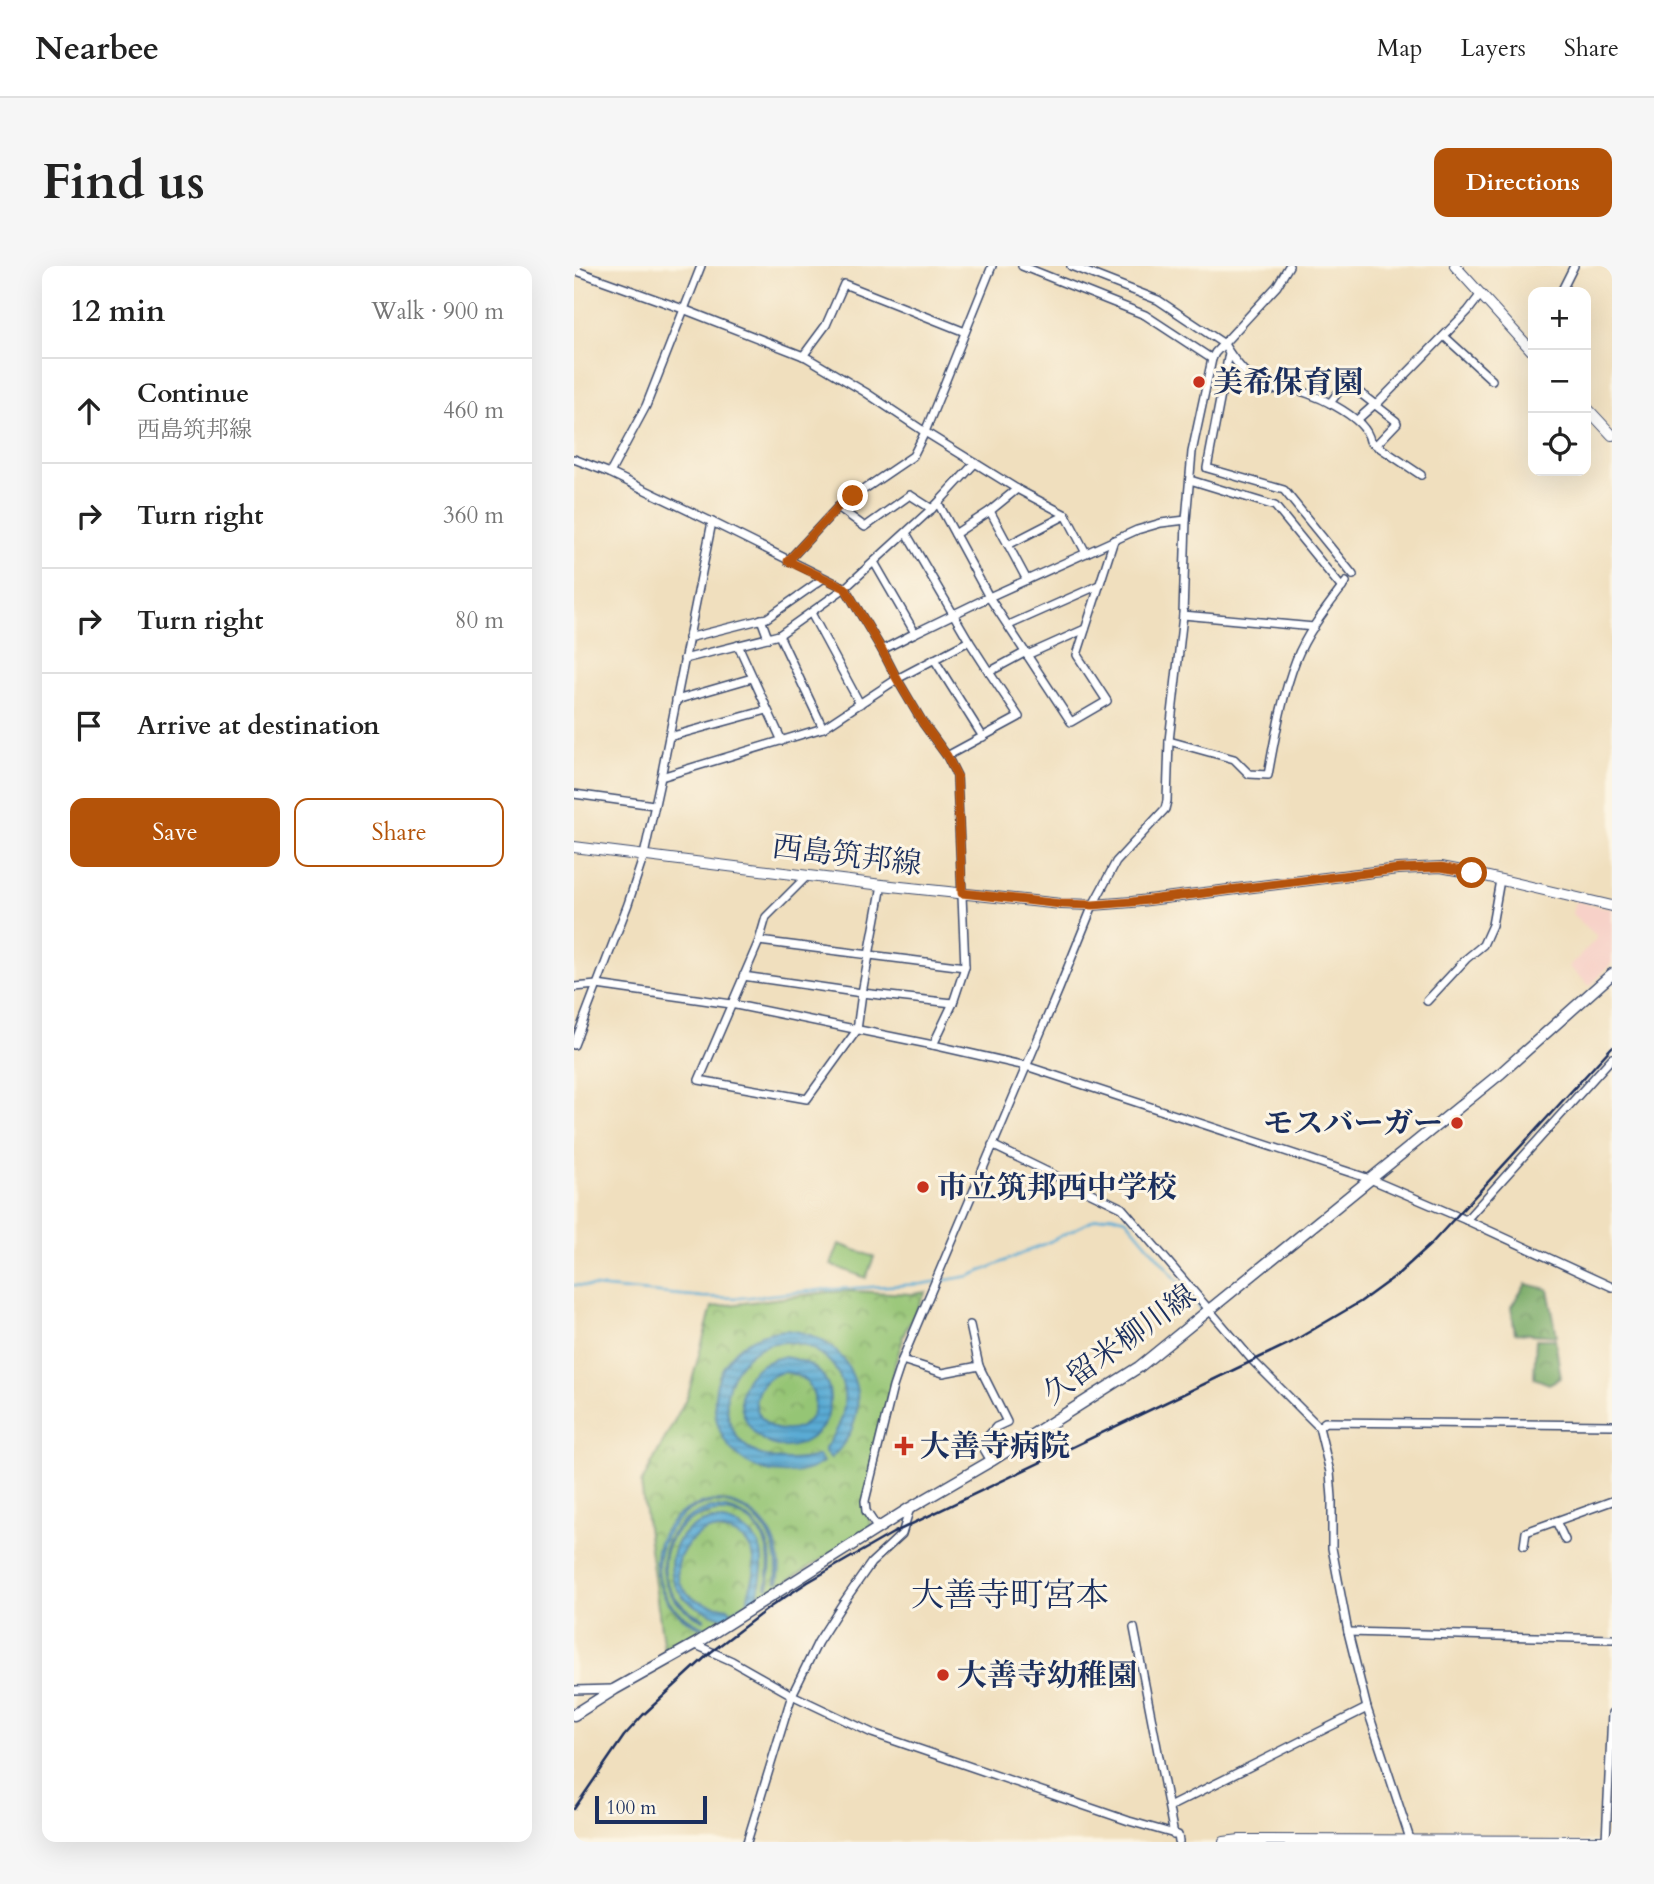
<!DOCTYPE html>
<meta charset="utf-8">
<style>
body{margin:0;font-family:Cardo,"Noto Serif JP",serif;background:#f6f6f6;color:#222}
.controls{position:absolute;right:21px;top:21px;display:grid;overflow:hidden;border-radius:14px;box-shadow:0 7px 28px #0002}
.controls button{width:63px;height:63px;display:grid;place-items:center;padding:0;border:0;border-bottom:2px solid #e0e0e0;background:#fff;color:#222;font:35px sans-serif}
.scale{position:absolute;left:21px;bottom:18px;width:112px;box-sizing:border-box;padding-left:7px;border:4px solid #1b2f5e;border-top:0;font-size:19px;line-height:24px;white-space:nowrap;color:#1b2f5e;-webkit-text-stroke:5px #fcf5e5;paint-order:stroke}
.stop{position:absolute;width:21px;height:21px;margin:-16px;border:5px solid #b45309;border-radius:50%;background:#fff}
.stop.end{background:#b45309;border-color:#fff;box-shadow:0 2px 7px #0008}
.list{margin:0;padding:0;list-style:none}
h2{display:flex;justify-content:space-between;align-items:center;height:91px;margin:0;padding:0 28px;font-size:30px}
h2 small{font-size:23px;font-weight:400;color:#767676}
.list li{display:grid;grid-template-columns:46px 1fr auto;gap:21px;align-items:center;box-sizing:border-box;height:105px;padding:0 28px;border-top:2px solid #e0e0e0}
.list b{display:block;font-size:26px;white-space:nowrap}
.list p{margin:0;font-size:23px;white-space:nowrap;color:#767676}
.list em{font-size:23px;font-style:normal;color:#767676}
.actions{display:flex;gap:14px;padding:21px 28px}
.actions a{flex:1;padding:16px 0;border:2px solid #b45309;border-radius:14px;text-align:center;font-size:24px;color:#b45309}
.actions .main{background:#b45309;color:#fff}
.icon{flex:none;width:38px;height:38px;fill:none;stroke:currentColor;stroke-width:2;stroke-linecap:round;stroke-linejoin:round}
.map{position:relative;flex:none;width:1038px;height:1576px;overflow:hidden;border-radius:14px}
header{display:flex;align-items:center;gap:42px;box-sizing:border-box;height:98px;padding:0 35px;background:#fff;border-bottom:2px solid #e0e0e0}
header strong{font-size:33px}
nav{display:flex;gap:38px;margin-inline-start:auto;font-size:24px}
.intro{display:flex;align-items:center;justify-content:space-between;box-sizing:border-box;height:168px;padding:0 42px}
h1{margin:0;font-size:49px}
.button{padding:18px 32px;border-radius:14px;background:#b45309;color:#fff;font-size:24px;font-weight:700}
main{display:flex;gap:42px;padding:0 42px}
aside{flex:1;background:#fff;border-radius:14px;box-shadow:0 7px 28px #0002}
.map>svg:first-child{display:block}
.built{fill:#f7d1c8}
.forest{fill:url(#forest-crowns);stroke:#4a6c62;stroke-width:2}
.park{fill:url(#park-crowns);stroke:#587a69;stroke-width:2}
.pitch{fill:#95c574;stroke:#587a69;stroke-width:2}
.water{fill:url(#water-rules);stroke:#3a6d99;stroke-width:2;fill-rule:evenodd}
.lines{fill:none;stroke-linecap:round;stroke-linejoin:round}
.stream{stroke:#5aabd4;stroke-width:2.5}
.street-casing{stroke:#3b496c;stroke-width:10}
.secondary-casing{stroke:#3b496c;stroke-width:12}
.primary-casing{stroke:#3b496c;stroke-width:13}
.street{stroke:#fff;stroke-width:7}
.secondary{stroke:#fff;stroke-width:10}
.primary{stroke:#fff;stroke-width:10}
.rail{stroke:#1b2f5e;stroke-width:2.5}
.route{stroke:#b45309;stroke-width:9}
.poi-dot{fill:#c8321e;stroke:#fcf5e5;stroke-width:2.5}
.labels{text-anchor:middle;stroke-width:6;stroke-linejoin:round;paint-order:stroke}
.poi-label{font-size:30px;font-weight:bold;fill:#1b2f5e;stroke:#fcf5e5;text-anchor:start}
.street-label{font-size:30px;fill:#1b2f5e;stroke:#fcf5e5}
.quarter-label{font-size:33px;fill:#1b2f5e;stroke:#fcf5e5}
</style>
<header>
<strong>Nearbee</strong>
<nav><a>Map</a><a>Layers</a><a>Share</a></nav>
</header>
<div class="intro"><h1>Find us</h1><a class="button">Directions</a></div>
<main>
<aside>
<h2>12 min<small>Walk · 900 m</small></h2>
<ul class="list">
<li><svg class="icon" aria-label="ahead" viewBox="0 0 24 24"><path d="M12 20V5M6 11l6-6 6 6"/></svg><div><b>Continue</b><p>西島筑邦線</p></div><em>460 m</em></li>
<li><svg class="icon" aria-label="right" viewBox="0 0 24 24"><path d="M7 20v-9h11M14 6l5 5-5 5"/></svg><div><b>Turn right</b></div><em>360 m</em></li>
<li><svg class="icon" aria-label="right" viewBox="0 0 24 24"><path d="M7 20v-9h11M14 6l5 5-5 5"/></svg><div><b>Turn right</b></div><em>80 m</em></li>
<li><svg class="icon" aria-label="arrive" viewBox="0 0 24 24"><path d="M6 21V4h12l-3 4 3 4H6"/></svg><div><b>Arrive at destination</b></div></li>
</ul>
<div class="actions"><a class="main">Save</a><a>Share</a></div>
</aside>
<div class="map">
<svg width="1038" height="1576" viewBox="0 0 1038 1576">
<defs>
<pattern id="forest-crowns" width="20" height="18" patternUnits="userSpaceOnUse" patternTransform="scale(1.75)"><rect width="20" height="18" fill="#78aa66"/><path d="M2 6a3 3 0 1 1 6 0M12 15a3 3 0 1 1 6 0" fill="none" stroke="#628b57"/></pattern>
<pattern id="park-crowns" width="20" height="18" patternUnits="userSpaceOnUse" patternTransform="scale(1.75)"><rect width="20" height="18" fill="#95c574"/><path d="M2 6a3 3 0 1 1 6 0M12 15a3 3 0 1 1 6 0" fill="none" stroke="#79a062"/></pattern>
<pattern id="water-rules" width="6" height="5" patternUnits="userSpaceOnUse" patternTransform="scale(1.75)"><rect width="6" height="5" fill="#5aabd4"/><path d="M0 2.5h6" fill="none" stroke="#4a8caf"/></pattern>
</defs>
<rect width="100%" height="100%" fill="#fcf5e5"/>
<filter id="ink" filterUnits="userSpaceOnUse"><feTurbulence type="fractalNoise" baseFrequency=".0143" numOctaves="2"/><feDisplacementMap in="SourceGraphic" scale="14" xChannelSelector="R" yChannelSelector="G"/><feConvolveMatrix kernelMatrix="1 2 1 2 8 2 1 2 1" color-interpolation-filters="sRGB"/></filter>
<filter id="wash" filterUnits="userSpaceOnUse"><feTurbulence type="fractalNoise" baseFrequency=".00686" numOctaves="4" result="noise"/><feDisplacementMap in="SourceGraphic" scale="28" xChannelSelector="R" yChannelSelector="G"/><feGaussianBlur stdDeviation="1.57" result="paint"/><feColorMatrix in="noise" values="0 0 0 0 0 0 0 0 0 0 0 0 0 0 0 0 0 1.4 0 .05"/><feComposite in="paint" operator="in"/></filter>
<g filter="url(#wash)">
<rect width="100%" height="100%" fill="#f0dfbe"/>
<!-- built -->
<polygon class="built" points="1001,635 1038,643 1038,697 1016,720 995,701 1024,671 998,648"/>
<!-- forest -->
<g class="forest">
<polygon points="952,1018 974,1023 983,1070 941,1067 937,1041"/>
<polygon points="962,1073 981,1073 987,1112 975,1118 960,1112"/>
</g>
<!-- park -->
<polygon class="park" points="277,1025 338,1028 352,1026 328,1071 329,1074 321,1098 290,1245 296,1253 298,1262 91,1391 67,1218 114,1129 138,1041 255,1026"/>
<!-- pitch -->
<polygon class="pitch" points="265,978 300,991 292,1012 257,999"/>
<!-- water -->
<g class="water">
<path d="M212,1064C281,1069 308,1145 257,1192L251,1186V1182C314,1103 207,1037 163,1103C155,1114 151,1129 153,1143C159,1190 203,1201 243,1190H245L249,1196C238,1204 223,1208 209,1207C120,1204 115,1071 212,1064Z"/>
<path d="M208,1091C241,1094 263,1113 254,1148C252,1159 244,1167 235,1173C182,1209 127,1110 208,1091ZM209,1106C253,1109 249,1168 209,1164C202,1164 195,1161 190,1155C172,1135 186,1112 209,1106Z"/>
<path d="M141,1235C184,1237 213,1275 204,1316L202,1315C205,1293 201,1273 185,1256C117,1187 28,1319 131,1361L130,1363C62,1337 66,1244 141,1235Z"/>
<path d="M138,1242C167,1241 190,1259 196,1287C198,1299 195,1310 194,1322L192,1321C194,1311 196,1299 194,1289C183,1214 71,1247 93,1316C99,1333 114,1346 130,1352V1354C71,1332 77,1255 138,1242Z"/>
<path d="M138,1254C159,1254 187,1267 188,1292C189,1304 186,1319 184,1331L150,1352C134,1346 119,1341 107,1328C99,1319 97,1309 97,1298C99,1272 115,1259 138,1254ZM134,1264C163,1262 184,1277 180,1308C179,1317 173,1326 174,1336L157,1346L154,1342C141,1339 128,1338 117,1330C90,1310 108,1273 134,1264Z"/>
</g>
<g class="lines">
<!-- stream -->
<polyline class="stream" points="0,1019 128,1031 166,1032 246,1024 348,1018 396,1010 477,975 521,953 537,949 552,953 628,1044"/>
</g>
</g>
<g filter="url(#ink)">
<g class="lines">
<defs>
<g id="street">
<polyline points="448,0 571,49 638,93"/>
<path d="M497,0L584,34L650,78C658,92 676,115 690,122C697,126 704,122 712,122C735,124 792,150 796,175L847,209"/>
<polyline points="0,4 109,43 232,91 291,126 351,166 443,223 492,249 512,287"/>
<polyline points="987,26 1000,0"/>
<polyline points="870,70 918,114"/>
<polyline points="655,87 633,202 710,224 779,309"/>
<polyline points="229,90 252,59 270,18 391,66"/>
<polyline points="756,137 772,116 822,155 823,157 802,179"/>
<polyline points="802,139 894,45 907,28"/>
<polyline points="783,154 801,138"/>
<polyline points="0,193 36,207 138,256 271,322 308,384 323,413 349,457 373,490 383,510 391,701 379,737 359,779"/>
<polyline points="36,207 72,140 127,0"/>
<polyline points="616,214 701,240 768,322"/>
<polyline points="364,237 415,331 497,456 533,435 503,389 540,274"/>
<polyline points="264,241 291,261 336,229 358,243"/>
<polyline points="416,245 453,314"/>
<polyline points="332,267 395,375"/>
<polyline points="381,268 416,245 443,223"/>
<polyline points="434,279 492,249"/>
<polyline points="214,295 264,241 339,190 351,166 418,0"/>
<polyline points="300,296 341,367 415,331 563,264 587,257 612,254"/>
<polyline points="237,347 286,438"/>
<polyline points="609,349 740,361"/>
<polyline points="187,353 194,372"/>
<polyline points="435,359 525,319"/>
<polyline points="205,369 249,462"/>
<polyline points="114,372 193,352 250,312"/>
<polyline points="164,379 208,475"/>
<polyline points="308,384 341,367"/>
<polyline points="453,389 511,363"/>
<polyline points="110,393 205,369 271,322 364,237 401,197"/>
<polyline points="360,393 409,471"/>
<polyline points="102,434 178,412"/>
<polyline points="95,471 193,444"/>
<path d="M595,475L660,493L675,508L694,509C701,471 708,430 722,394C733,366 754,340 772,316"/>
<polyline points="373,490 445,451 415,406 452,386"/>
<polyline points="87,511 249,462 323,413 395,375 415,406"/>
<polyline points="0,528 80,539"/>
<polyline points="234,609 192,651 185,675 125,814 233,833 283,764 288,727 308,619"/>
<polyline points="185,675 391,701"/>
<polyline points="169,710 288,727 379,737"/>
<polyline points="0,721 23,719 157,738 359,779 452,800 796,913 892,954 1038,1021"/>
<polyline points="853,735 892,693 909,679 918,659 926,614"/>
<polyline points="0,779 54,638 70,589 87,511 138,256"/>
<polyline points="418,879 548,942 679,1095 745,1161 756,1206 758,1232 758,1282 774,1366 793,1442 837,1576"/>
<polyline points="892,954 1038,792"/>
<polyline points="396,1059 405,1100 433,1156 422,1161 407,1178 417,1195"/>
<polyline points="328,1094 369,1107 405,1100"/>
<polyline points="745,1161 751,1156 1038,1159"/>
<polyline points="982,1255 991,1274"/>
<polyline points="304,1263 292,1245 291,1235 319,1121 328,1094 485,723 519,639 542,596 591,543 593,535 595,475 609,349 612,254 618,186 638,93 641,87 703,20 715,0"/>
<polyline points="950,1280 952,1266 1038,1235"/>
<polyline points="560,1362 600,1569"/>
<polyline points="774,1366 1038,1373"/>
<polyline points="123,1377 122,1379 158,1395 218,1429 298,1467 555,1555 604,1569 605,1576"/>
<polyline points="0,1424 38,1423"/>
<polyline points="595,1541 793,1442"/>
<polyline points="1032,1575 1038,1447"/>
<polyline points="173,1576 218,1429 244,1376 269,1337 297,1297 328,1268 336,1242"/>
</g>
<g id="secondary">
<polyline points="881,0 959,86"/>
<polyline points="1012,141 1038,169"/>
<polyline points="0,581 308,619 487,638 519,639 558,636 824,603 867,601 898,607 1038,640"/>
<polyline points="650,1576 666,1574 1038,1575"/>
</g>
<polyline id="primary" points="0,1449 41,1423 123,1377 336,1242 417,1195 565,1101 927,807 1038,708"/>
</defs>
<!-- street casing -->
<use href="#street" class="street-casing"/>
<!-- secondary casing -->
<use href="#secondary" class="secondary-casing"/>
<!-- primary casing -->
<use href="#primary" class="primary-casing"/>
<!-- street -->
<use href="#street" class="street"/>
<!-- secondary -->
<use href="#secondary" class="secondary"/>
<!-- primary -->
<use href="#primary" class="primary"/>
<!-- rail -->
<polyline class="rail" points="0,1543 50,1470 69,1449 137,1386 196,1341 234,1316 319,1267 718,1076 786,1036 823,1009 857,978 1038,781"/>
</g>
</g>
<g class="lines" filter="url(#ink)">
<!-- route -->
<polyline class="route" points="279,230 264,241 214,295 271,322 308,384 323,413 349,457 373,490 383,510 388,627 487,638 519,639 558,636 824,603 867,601 898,607"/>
</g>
<!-- markers -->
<g class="poi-dot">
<circle cx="625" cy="116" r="7"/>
<circle cx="883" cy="857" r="7"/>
<circle cx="349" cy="921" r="7"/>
<path d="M326.5 1169.5h7v7h7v7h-7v7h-7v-7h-7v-7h7z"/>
<circle cx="369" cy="1409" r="7"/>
</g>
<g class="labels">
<!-- poi labels -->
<g class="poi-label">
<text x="639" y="126">美希保育園</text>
<text x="869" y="867" text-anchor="end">モスバーガー</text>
<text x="363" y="931">市立筑邦西中学校</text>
<text x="346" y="1190">大善寺病院</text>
<text x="383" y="1419">大善寺幼稚園</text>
</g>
<!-- street labels -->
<g class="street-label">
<text transform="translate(273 589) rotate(7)" y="10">西島筑邦線</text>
<text transform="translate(545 1078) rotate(-36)" y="10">久留米柳川線</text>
</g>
<!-- quarter labels -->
<g class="quarter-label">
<text x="436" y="1340">大善寺町宮本</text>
</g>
</g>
</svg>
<div class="controls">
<button>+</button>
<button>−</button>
<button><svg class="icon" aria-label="locate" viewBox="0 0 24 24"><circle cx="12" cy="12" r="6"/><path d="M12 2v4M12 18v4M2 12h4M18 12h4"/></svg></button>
</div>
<div class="scale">100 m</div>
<div class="stop" style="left:898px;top:607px"></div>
<div class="stop end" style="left:279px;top:230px"></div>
</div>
</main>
